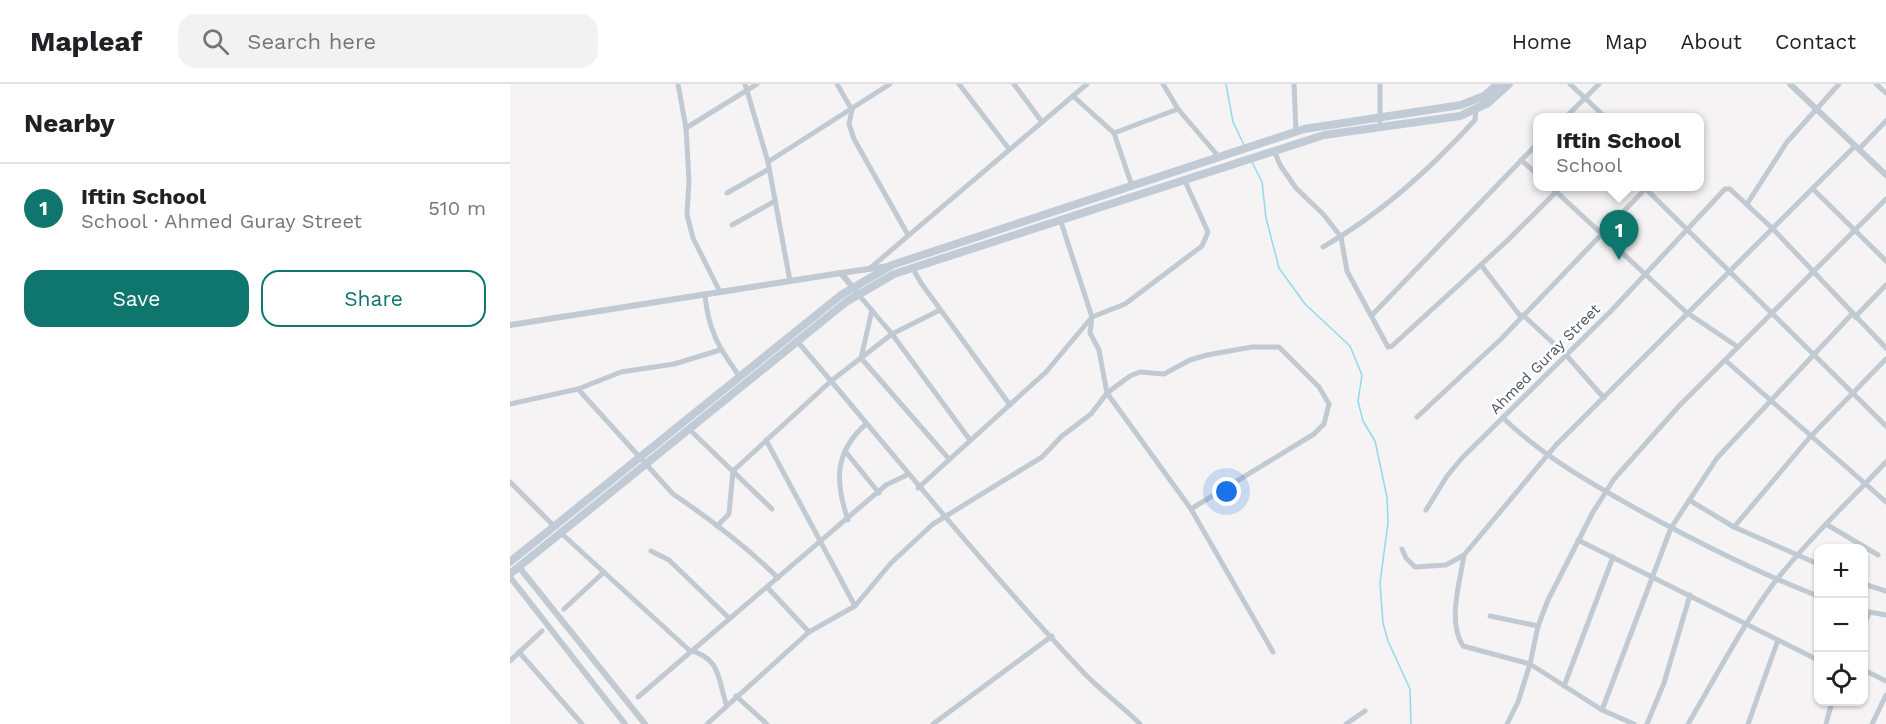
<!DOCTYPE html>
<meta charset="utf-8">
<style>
body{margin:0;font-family:"Work Sans",sans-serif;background:#f2f2f2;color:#202124}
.controls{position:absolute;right:18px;bottom:18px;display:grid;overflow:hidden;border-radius:12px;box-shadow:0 2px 4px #0004}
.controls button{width:54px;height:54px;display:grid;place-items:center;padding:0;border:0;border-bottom:2px solid #e0e0e0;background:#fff;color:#202124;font:30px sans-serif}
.you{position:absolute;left:717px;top:408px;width:21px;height:21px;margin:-15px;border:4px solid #fff;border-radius:50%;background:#1a73e8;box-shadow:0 0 0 9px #1a73e833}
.badge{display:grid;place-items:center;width:39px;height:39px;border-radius:50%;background:#0f766e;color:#fff;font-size:20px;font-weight:700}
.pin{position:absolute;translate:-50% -50px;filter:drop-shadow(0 2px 3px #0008)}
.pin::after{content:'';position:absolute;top:32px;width:21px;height:18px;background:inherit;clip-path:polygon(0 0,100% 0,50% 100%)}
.popup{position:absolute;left:1023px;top:29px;width:171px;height:78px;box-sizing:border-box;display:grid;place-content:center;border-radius:12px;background:#fff;filter:drop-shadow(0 2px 4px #0005);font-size:20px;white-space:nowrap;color:#757577}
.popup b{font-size:22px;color:#202124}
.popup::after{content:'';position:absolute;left:50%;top:100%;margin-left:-12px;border:12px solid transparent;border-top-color:#fff}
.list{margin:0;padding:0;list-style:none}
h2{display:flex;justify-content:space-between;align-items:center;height:78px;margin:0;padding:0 24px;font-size:26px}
h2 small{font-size:20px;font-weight:400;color:#757577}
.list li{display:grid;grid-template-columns:39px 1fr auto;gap:18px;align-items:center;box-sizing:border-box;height:90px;padding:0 24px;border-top:2px solid #e0e0e0}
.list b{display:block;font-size:22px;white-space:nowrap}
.list p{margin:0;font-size:20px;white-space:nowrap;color:#757577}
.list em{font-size:20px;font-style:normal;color:#757577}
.actions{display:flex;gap:12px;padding:18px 24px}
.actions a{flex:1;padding:14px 0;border:2px solid #0f766e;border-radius:18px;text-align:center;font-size:21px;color:#0f766e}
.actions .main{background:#0f766e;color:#fff}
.icon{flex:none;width:33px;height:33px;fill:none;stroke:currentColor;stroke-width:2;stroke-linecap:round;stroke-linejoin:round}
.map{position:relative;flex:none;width:1376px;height:640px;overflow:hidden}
header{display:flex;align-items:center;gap:36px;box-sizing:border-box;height:84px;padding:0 30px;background:#fff;border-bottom:2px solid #e0e0e0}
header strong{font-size:28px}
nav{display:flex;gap:33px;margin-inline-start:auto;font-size:21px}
.search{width:420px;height:54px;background:#f2f2f2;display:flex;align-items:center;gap:15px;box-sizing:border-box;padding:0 21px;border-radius:18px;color:#757577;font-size:22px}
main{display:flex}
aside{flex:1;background:#fff}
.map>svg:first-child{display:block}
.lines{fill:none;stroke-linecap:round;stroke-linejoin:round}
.stream{stroke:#90daee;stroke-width:1.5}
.minor{stroke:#c1cad2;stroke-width:5}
.tertiary{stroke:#c1cad2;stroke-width:6}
.secondary{stroke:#c1cbd6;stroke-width:8}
.labels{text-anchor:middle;stroke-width:5;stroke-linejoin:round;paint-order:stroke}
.street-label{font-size:15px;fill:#4a5661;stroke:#fff}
</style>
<header>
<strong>Mapleaf</strong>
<div class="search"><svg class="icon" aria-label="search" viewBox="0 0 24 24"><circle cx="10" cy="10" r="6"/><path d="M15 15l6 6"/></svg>Search here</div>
<nav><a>Home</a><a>Map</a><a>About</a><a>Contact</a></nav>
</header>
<main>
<aside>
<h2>Nearby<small></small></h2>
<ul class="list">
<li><span class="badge">1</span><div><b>Iftin School</b><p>School · Ahmed Guray Street</p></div><em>510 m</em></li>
</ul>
<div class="actions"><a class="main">Save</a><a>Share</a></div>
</aside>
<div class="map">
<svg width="1376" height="640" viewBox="0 0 1376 640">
<rect width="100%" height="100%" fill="#f5f3f3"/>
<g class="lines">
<!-- stream -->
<g class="stream">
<polyline points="716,0 723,38 735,63"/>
<polyline points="742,78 752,98 756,134 769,184 795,220 840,262 852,291 848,317 853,337 865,357 877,413 878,439 870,499 873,539 878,557 900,605 901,640"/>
</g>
<!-- minor -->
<g class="minor">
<polyline points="168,0 176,44 247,0"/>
<polyline points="235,0 258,78 280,197"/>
<polyline points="327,0 342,26 339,40 344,55 398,151"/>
<polyline points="449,0 499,65"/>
<polyline points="504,0 532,38"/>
<polyline points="653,0 668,25 709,73"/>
<polyline points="784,0 786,48"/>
<polyline points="870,0 870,43"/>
<polyline points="1060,0 1095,33"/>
<polyline points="1366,0 1376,9"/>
<polyline points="563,12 604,49 668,25"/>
<polyline points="1056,33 1089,0"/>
<polyline points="176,44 179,97 177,131 183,154 210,208"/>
<polyline points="604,49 622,102"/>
<polyline points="1349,65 1376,37"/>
<polyline points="764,66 770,81 786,104 814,131 831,153 837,187 878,263 882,262 998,156 1052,102"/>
<polyline points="1011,76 1028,91"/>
<polyline points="258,78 380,0"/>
<polyline points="1040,102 1176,228 1228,263"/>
<polyline points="1136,105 1376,342"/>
<polyline points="1303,105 1376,177"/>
<polyline points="217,109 259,85"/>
<polyline points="1237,120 1277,58 1329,0"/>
<polyline points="550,135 582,233 580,249 589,266 597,309 681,425 763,568"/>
<polyline points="222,141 265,117"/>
<path d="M813,163C872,129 919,86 965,36L966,26"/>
<polyline points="971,181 1011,233"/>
<polyline points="402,183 411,199 500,321"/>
<polyline points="359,185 577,0"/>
<polyline points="348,210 382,250 460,356"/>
<path d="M195,211C198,246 209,264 230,293"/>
<polyline points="362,226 351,274 439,375"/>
<polyline points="863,230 1028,59"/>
<polyline points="1013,231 1057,272 1094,314"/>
<polyline points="1345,233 1376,201"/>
<path d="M287,257C382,368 473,482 573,588C591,607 612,622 630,640"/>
<polyline points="1215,276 1376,418"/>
<path d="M68,305L163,410C200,435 236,462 268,494"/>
<polyline points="0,320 68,305 111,288 164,280 210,266"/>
<polyline points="907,333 991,255 1138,102"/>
<path d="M993,334C1035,374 1084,401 1134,429C1191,460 1248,489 1308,512"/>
<polyline points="179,345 262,425"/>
<polyline points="256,356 345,522"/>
<polyline points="335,367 369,409"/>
<polyline points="0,398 44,442"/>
<polyline points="408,404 536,288 582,233 615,220 692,162 698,148 674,95"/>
<polyline points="1179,416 1224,443 1308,480"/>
<polyline points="916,426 937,392 953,373 1101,227 1215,105 1220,105 1263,145 1376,264"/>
<path d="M338,436C325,398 324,368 356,340"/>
<polyline points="1316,440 1368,471"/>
<polyline points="207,442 219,430 223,387 321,297 382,250 430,226"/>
<polyline points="1224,443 1300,353 1376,275"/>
<path d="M51,449L179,566C210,574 208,593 216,620"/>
<polyline points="1068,456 1308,576"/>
<polyline points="892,465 896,474 905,483 936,481 954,471 1046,361 1345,62"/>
<polyline points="141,467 159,476 219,534"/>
<path d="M954,471C950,499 937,537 953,562L1020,580L1092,626L1124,640"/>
<polyline points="1354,500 1376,507"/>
<polyline points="257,503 299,548"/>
<polyline points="54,525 94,488"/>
<polyline points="1354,527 1376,531"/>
<polyline points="980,532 1028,542"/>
<polyline points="1354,541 1359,529"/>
<polyline points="9,568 72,640"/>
<polyline points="0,577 32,547"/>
<polyline points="1354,586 1376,597"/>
<polyline points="1054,602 1103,473"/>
<polyline points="226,612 257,640"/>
<polyline points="128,613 376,401 397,391"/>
<polyline points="1092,626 1161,444 1207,374 1342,230"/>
<polyline points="197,640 299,548 345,522 381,479 423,440 532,373 552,352 581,330 597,309 620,292 630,288 654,290 680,276 697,271 742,263 769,263 809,303 819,320 814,340 804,350 681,425"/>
<polyline points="423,640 542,552"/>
<polyline points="836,640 855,627"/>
<polyline points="997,640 1008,618 1020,580 1028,542 1038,516 1083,428 1104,395 1170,321 1376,115"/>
<polyline points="1137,640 1154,599 1180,511"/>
<path d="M1178,640C1206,593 1231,543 1264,499C1298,456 1338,418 1376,378"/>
<polyline points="1238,640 1268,556"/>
<polyline points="1316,640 1322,618"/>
<polyline points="1362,640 1376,611"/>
</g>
<!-- tertiary -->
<g class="tertiary">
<polyline points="1280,0 1376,91"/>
<polyline points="331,189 379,182"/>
<polyline points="0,241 331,189 348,210"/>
<polyline points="9,483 135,640"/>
<polyline points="0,493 115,640"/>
</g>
<!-- secondary -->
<g class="secondary">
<polyline points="0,478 331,211 382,181 794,45 951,21 974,12 988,0"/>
<polyline points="0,490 336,218 384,190 814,51 950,32 978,19 999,0"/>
</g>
</g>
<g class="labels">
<!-- street labels -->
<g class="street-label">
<text transform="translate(1035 275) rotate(-45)" y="5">Ahmed Guray Street</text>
</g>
</g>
</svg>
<div class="controls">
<button>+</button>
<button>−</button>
<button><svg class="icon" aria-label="locate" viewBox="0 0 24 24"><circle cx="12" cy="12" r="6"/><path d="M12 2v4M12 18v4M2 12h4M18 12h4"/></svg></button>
</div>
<div class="you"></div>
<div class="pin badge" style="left:1109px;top:176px">1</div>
<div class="popup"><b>Iftin School</b>School</div>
</div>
</main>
